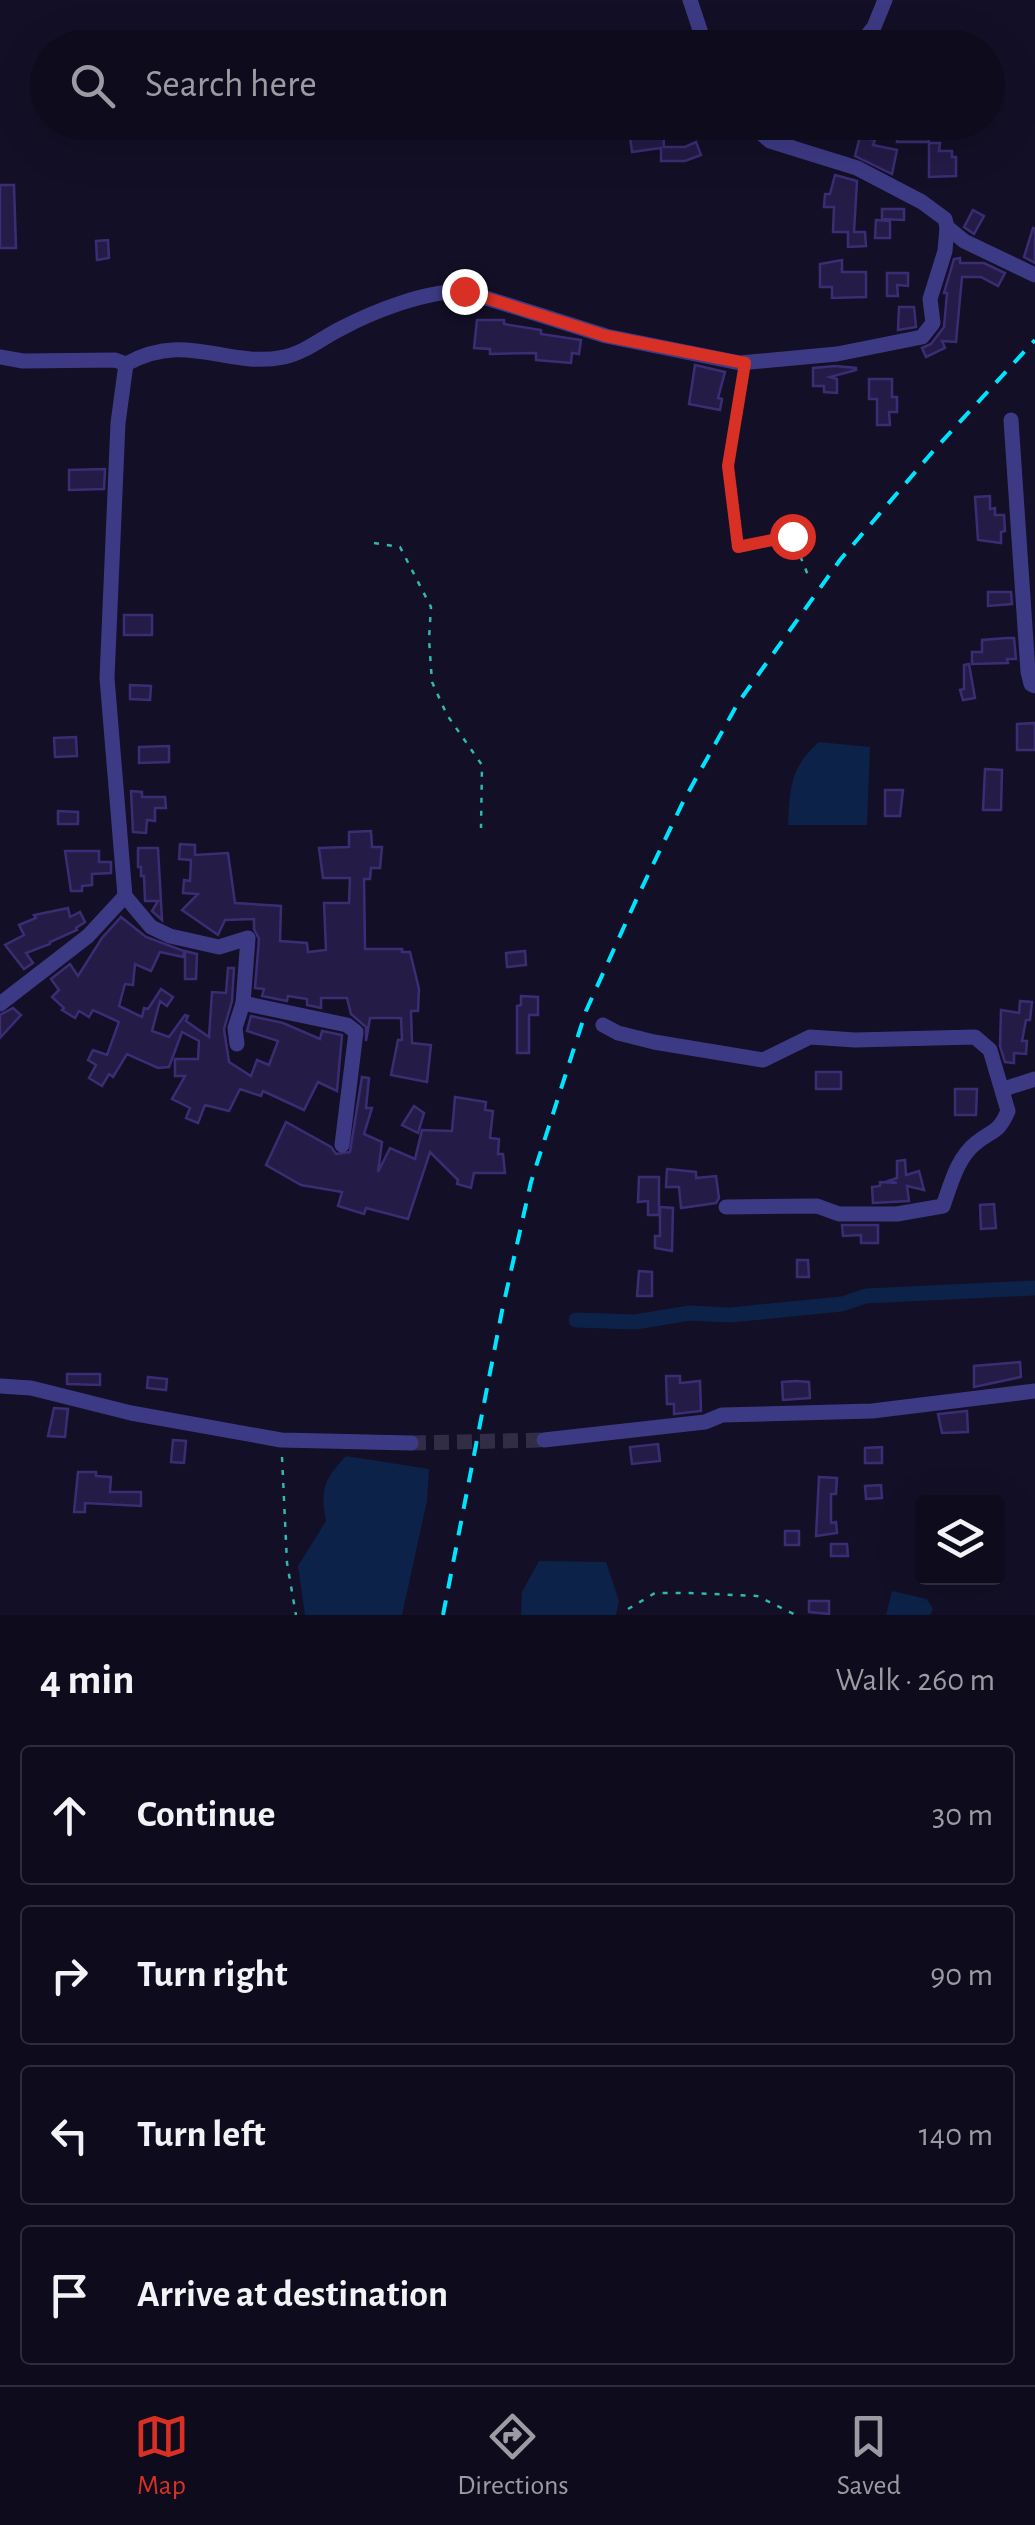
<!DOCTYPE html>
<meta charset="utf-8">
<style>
body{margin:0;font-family:"Alegreya Sans",sans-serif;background:#1c1929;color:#f1f3f6}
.controls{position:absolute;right:30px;bottom:30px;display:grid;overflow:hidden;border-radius:10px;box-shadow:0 10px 40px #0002}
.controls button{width:90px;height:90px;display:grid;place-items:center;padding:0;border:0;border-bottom:2px solid #2e2b3b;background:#0e0b1c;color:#f1f3f6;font:50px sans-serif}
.stop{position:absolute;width:30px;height:30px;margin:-22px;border:8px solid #d93025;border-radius:50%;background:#fff}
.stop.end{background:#d93025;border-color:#fff;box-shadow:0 2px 10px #0008}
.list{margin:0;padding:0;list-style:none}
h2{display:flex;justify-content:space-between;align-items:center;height:130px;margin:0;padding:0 40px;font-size:42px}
h2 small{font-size:32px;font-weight:400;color:#9b9ba3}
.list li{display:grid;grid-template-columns:65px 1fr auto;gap:30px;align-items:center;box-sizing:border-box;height:140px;margin:0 20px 20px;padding:0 20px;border:2px solid #2e2b3b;border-radius:10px}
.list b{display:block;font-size:38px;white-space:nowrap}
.list em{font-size:32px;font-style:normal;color:#9b9ba3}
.icon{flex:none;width:55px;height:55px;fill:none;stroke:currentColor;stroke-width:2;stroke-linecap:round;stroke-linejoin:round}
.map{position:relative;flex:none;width:1035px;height:1615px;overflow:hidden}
.search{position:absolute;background:#0e0b1c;box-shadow:0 10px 40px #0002;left:30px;right:30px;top:30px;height:110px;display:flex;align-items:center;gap:25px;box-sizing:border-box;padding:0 35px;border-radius:55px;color:#9b9ba3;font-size:38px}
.sheet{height:770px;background:#0e0b1c}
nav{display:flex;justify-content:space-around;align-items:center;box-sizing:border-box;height:140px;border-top:2px solid #2e2b3b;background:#0e0b1c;font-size:28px;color:#9b9ba3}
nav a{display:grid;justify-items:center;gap:5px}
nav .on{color:#d93025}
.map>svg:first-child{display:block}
.water{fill:#0c2248}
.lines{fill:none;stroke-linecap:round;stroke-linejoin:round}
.canal{stroke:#0c2248;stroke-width:15}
.building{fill:#241b47;stroke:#3b2d73;stroke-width:2.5}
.minor-tunnel{stroke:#312d47;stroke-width:15;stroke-dasharray:15 8;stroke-linecap:butt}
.path{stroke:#2fb8b0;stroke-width:2.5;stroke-dasharray:5 8;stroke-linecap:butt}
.minor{stroke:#3d3a85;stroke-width:15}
.rail{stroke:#00e5ff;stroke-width:4;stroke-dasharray:15 12;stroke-linecap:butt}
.route{stroke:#d93025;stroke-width:12}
</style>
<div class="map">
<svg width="1035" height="1615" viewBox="0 0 1035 1615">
<rect width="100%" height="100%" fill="#130f26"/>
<!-- water -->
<g class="water">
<path d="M819,742L870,747L867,825H788C790,787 790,768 819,742Z"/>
<path d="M346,1456L429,1469L427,1501L402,1615H305L298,1566L326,1521C320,1490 324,1479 346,1456Z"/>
<polygon points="539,1561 606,1562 619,1601 616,1615 521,1615 522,1592"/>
<polygon points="892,1591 927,1599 933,1609 930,1615 886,1615"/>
</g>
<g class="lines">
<!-- canal -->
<polyline class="canal" points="576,1320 635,1322 690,1313 730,1315 842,1304 866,1296 1035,1288"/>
</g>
<!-- building -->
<g class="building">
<polygon points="908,122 925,122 929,142 897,142 897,131 910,131"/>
<polygon points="663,127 664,147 685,147 696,142 701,155 685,161 661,161 661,148 632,152 630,137 650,134 649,129"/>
<polygon points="860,137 875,140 873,145 897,150 892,174 855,156"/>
<polygon points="929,143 940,143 939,151 952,151 952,157 956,157 956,176 929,177"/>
<polygon points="835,175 857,181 854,232 865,232 866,246 848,247 848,232 833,232 834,207 824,207 825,194 830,194"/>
<polygon points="0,185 14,185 16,248 0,248"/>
<polygon points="882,209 904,209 904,220 882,219"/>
<polygon points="973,210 984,216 974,234 964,227"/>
<polygon points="876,220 890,221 890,238 875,238"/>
<polygon points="1033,228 1035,229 1035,263 1024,257"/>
<polygon points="108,240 109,258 97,260 96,241"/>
<polygon points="960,258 960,263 984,263 1005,273 998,286 981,277 962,277 956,342 942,341 945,348 926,357 922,348 931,344 944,327 947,293 944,293 954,259"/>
<polygon points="842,260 842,272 866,272 866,297 832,298 832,287 820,287 820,264"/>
<polygon points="887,273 908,273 908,286 897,285 898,296 887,296"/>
<polygon points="899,307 914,307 916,327 898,330"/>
<polygon points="477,320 504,320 504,324 541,330 541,334 581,340 579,354 572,353 571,363 536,360 536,353 490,354 490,349 474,348"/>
<polygon points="695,365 725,372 718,398 722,399 720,410 689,404"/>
<polygon points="835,366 856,368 856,370 830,377 837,379 837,393 824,392 824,386 813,386 813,368"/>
<polygon points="869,379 892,379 892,397 897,397 897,412 889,412 890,425 877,425 877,399 869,399"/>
<polygon points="105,469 104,489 69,490 69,470"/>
<polygon points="990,496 990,509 995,508 995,515 1004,515 1005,531 1001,532 1001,543 978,540 975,497"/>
<polygon points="988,592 1011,592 1012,604 988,606"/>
<rect x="124" y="615" width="28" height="20"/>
<polygon points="1007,638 1014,638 1016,659 1007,659 1008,663 972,664 972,652 982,652 982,640"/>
<polygon points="969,664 975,698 963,700 960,690 964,689 964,665"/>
<polygon points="130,685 151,686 150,700 130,699"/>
<polygon points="1035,723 1035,750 1017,750 1017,724"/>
<polygon points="76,737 77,756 55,757 54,738"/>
<polygon points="169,746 169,762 139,763 139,747"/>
<polygon points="985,769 1002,770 1001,810 983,810"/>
<polygon points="885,790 903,790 900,816 885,816"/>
<polygon points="131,791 142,792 142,797 165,797 166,808 155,808 155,821 147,820 146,833 133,832"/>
<polygon points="58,811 78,812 78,824 58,824"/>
<polygon points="371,831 372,847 382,847 380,868 371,868 370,879 364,879 365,949 402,949 402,952 410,952 419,989 418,1011 411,1011 412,1043 431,1045 427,1082 391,1075 398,1040 402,1040 401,1018 370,1018 366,1041 366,1027 351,1014 347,998 321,998 321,1008 307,1005 307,999 288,996 287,1001 262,996 264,989 255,988 259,939 254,929 254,919 225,920 218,935 182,910 198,894 183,893 184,880 190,881 191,860 179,859 180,844 195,845 195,855 228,853 235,903 281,906 280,941 307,943 308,952 326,950 324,903 349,903 350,878 323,878 319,848 349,847 349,832"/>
<polygon points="138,848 158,848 162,920 152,911 158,901 145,901 144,876 141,876 141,867 138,867"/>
<polygon points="65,851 99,851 99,862 111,862 111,873 92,874 92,885 82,886 82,891 71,891"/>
<polygon points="68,908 70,917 80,912 85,922 76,928 77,930 50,942 50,944 26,953 33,963 24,969 5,945 24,935 19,925 36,918 34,915"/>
<polygon points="121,917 146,937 184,951 183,957 160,952 151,971 135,964 133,985 125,984 119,1006 142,1017 144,1008 148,1009 161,989 173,997 167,1006 160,1001 152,1031 169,1037 185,1015 188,1016 186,1021 209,1037 212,992 226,993 228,968 234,968 232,1001 224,1029 229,1062 251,1076 257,1060 269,1065 278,1041 247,1031 251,1016 283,1023 320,1039 322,1031 342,1035 337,1091 318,1082 304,1110 263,1091 261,1096 240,1089 229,1111 205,1105 198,1123 186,1118 190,1108 172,1099 185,1076 175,1076 175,1059 198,1059 199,1041 182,1032 169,1067 158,1068 127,1054 113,1077 109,1074 102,1086 89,1078 96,1065 88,1060 93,1050 107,1055 119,1022 93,1010 89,1017 79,1011 75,1018 62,1010 64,1008 52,997 59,990 51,979 70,964 78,976 102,938"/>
<polygon points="185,951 197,954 196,979 185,979"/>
<polygon points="525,951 526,965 507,967 506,953"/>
<polygon points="521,996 538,997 538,1015 529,1015 529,1053 517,1053 517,1006 521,1005"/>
<polygon points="1020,1001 1032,1002 1030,1020 1026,1020 1022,1041 1027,1041 1026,1054 1014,1053 1014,1063 1005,1062 1000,1046 1001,1010 1019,1013"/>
<polygon points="13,1008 21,1015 0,1038 0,1015"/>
<rect x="816" y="1072" width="25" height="17"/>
<polygon points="362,1077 369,1078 366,1108 372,1108 364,1134 382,1142 378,1172 390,1148 415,1159 422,1130 452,1131 455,1097 486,1102 485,1110 493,1111 490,1138 499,1139 498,1154 503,1154 505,1173 474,1173 471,1188 457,1184 458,1180 430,1152 408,1219 366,1208 364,1214 338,1206 342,1192 301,1185 266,1165 286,1122 331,1147 336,1154 350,1152"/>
<polygon points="955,1089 977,1089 976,1115 955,1115"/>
<polygon points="414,1106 424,1113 418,1133 402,1125"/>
<polygon points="905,1160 906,1175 919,1171 924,1190 907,1186 909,1201 873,1203 872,1187 880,1186 880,1182 897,1183 888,1181 897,1178 897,1161"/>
<polygon points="667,1169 696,1172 696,1178 716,1176 719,1198 716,1203 681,1208 679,1187 666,1187"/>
<polygon points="639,1177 659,1177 659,1215 648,1215 648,1201 638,1202"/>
<polygon points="994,1204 996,1228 981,1229 980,1205"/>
<polygon points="660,1207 673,1208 672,1251 655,1248 655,1236 660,1236"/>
<polygon points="842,1225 878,1225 878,1243 861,1243 861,1235 843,1236"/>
<polygon points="797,1260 808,1260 809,1277 797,1277"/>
<polygon points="639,1271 652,1272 652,1296 637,1296"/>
<polygon points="1020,1362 1021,1377 974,1387 974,1366"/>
<polygon points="67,1374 100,1374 100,1385 67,1384"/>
<polygon points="666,1376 680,1376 680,1383 700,1381 701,1411 674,1414 674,1404 667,1404"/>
<polygon points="148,1377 167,1379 166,1390 147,1388"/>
<polygon points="796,1381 809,1382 810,1398 783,1400 782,1382"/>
<polygon points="54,1408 68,1409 65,1437 48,1436"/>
<polygon points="967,1411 968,1432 942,1433 938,1414"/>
<polygon points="173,1440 186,1441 184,1463 171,1462"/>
<polygon points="658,1444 660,1461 632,1464 630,1447"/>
<polygon points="882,1447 882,1463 865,1463 865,1448"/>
<polygon points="78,1472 96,1472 96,1476 111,1477 110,1492 141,1492 141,1506 85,1503 85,1512 74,1512"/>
<polygon points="819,1477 837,1478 836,1494 831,1494 831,1523 836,1522 837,1533 816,1536"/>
<polygon points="881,1485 882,1498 866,1499 865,1486"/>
<rect x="785" y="1531" width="14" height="14"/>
<polygon points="831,1544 847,1544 848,1556 831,1556"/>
<polygon points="809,1601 829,1601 829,1614 809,1612"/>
</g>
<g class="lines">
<!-- minor-tunnel -->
<polyline class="minor-tunnel" points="411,1443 544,1440"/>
<!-- path -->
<g class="path">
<polyline points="742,379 728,466 738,547 792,536 810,580"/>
<polyline points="374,543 400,547 431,607 429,639 432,682 447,715 482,765 481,828"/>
<polyline points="282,1457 287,1563 296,1615"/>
<polyline points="628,1609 655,1593 690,1593 757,1596 796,1615"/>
</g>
<!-- minor -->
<g class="minor">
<polyline points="690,0 706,48"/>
<polyline points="857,48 874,27 885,0"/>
<polyline points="748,122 770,141 857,168 922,202 945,219 947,227 964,241 1035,275"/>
<polyline points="782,144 798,122"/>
<path d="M0,357L23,361L115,360L126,364C188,330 226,369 284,357C304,353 322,338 340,329C374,311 425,291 464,291L606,336L740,363L837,354L922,337L933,323L930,299L945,251L947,227"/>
<polyline points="126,364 118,423 107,678 125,896 151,927 170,936 219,947 248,938 243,1003 235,1028 237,1044"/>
<polyline points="1011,420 1028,672 1031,684 1035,686"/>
<polyline points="243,1003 347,1025 356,1032 342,1145"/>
<polyline points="0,1004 88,936 125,896"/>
<path d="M603,1025L618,1033L654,1042L763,1060L810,1037L855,1040L975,1037L990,1050L1008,1111C998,1134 993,1129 976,1143C957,1158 951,1184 943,1206L897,1214H839L817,1206L726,1207"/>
<polyline points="1004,1089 1035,1079"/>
<polyline points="0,1386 31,1388 131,1413 281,1440 411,1443"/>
<polyline points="544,1440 705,1422 722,1415 872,1411 1035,1391"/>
</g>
<!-- rail -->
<polyline class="rail" points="443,1615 502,1311 531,1182 586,1011 637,898 684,800 738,703 840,560 935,449 1035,340"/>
</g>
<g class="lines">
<!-- route -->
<polyline class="route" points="464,291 606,336 745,363 728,466 738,547 792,536"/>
</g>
</svg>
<div class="controls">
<button><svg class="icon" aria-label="layers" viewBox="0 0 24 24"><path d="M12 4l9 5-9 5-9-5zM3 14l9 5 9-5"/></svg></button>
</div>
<div class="stop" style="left:792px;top:536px"></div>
<div class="stop end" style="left:464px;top:291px"></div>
<div class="search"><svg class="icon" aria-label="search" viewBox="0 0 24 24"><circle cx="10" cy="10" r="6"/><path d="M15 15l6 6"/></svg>Search here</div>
</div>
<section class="sheet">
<h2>4 min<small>Walk · 260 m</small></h2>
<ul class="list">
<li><svg class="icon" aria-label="ahead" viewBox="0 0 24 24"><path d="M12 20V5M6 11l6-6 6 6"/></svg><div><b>Continue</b></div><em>30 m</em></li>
<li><svg class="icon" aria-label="right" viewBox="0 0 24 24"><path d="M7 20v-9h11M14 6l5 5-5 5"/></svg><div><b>Turn right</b></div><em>90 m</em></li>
<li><svg class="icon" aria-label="left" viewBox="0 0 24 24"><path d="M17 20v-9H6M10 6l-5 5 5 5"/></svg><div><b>Turn left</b></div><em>140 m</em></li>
<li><svg class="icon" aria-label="arrive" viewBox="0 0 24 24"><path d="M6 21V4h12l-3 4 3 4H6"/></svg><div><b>Arrive at destination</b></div></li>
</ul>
</section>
<nav>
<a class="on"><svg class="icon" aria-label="map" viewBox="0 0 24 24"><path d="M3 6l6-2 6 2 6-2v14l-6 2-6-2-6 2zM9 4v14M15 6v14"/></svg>Map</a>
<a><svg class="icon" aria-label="directions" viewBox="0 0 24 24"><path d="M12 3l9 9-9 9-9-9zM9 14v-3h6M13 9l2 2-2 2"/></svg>Directions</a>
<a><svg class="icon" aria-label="saved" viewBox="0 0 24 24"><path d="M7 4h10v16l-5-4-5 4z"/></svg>Saved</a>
</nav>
